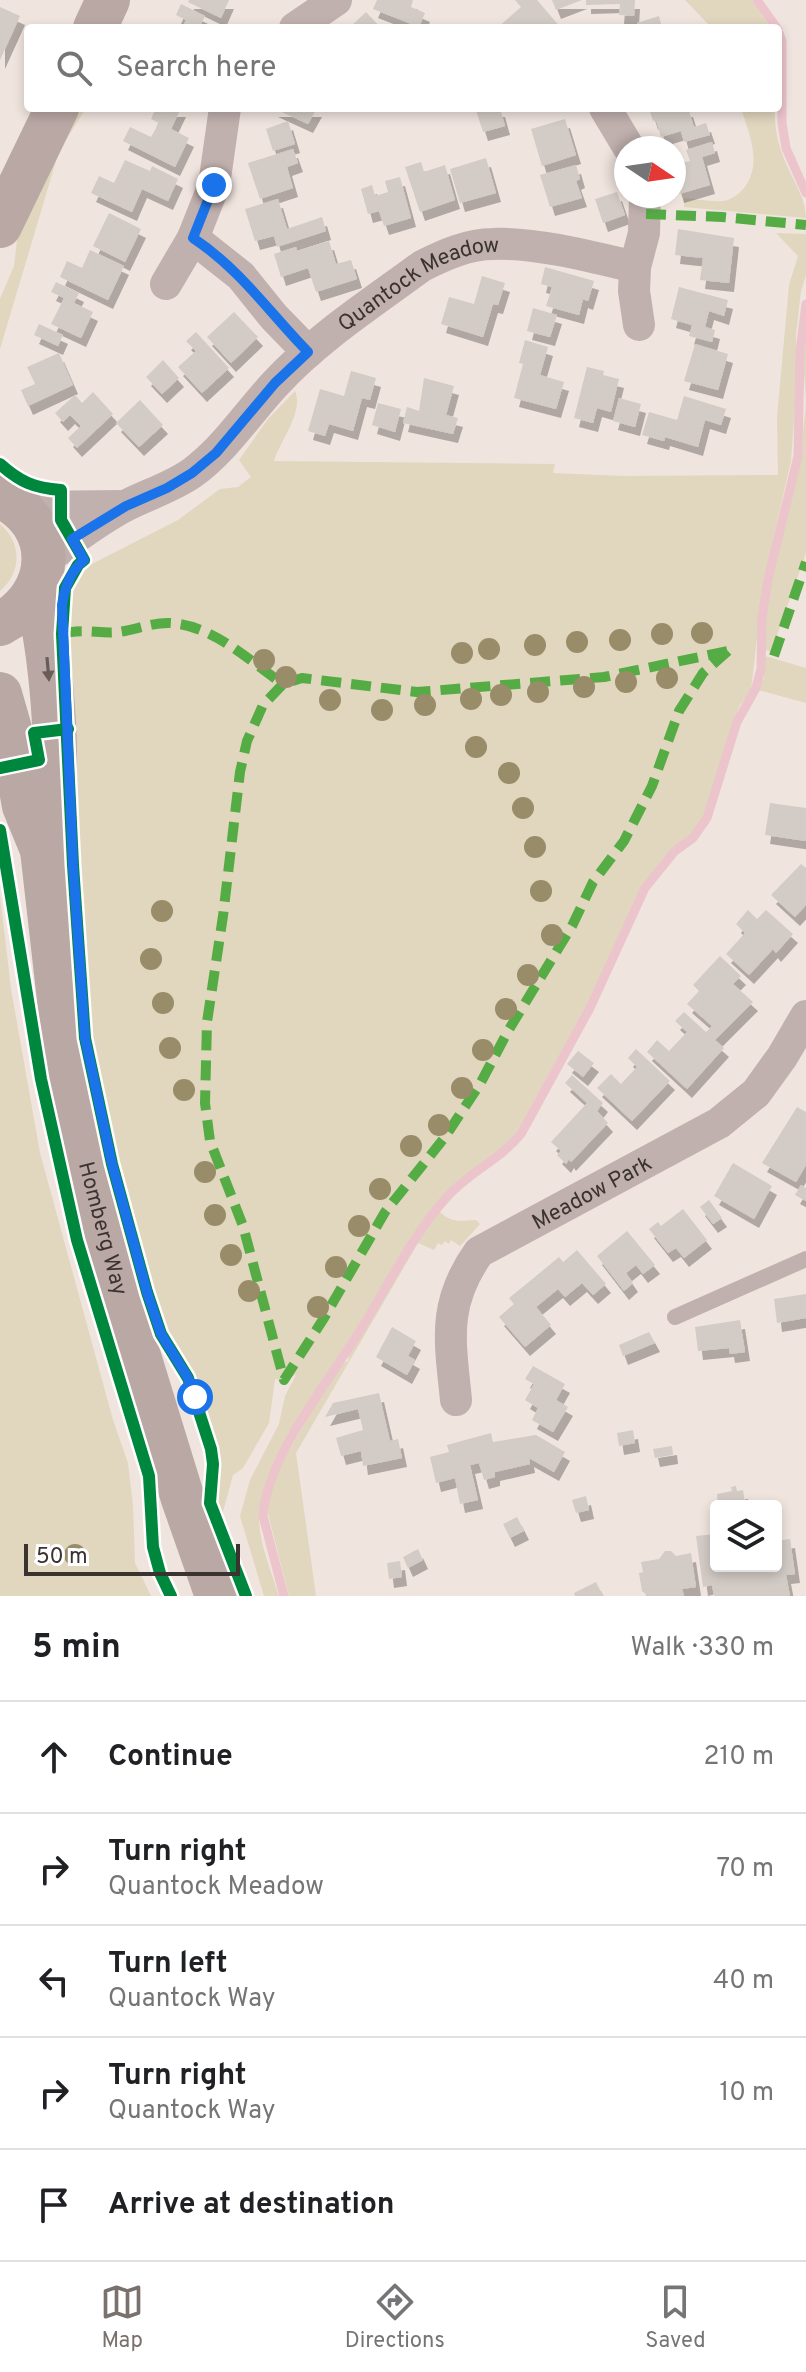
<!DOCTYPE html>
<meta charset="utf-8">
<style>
body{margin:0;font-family:Overpass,sans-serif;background:#f6f6f6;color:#202124}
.controls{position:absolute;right:24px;bottom:24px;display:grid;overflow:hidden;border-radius:8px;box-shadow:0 4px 12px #0003}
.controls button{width:72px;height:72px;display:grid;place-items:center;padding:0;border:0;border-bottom:2px solid #e0e0e0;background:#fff;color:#202124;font:40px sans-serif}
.compass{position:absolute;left:614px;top:136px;width:72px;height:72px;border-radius:50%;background:#fff;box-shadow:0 4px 12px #0003;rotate:103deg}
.scale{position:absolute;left:24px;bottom:20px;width:216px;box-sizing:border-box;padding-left:8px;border:4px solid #3b332f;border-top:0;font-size:22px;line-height:28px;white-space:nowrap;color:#3b332f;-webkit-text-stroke:6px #fff;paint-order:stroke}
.stop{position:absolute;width:24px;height:24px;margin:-18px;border:6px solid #1a73e8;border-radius:50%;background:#fff}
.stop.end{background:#1a73e8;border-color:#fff;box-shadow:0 2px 8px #0008}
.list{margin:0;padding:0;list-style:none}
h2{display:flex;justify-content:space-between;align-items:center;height:104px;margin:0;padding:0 32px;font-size:34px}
h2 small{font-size:26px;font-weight:400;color:#757577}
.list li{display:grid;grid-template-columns:52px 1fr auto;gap:24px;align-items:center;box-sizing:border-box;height:112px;padding:0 32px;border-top:2px solid #e0e0e0}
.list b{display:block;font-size:30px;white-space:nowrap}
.list p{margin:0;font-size:26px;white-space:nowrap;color:#757577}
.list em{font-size:26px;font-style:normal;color:#757577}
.icon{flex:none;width:44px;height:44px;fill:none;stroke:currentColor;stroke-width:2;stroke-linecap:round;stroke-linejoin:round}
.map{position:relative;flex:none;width:806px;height:1596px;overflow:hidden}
.search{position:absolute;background:#fff;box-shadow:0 4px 12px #0003;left:24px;right:24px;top:24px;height:88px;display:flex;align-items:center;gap:20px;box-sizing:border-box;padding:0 28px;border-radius:8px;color:#757577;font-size:30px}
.sheet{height:664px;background:#fff}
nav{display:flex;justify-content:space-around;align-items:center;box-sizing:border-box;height:112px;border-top:2px solid #e0e0e0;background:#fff;font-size:22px;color:#757577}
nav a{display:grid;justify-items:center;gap:4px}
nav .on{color:#7a716c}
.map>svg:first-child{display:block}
.green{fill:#e1d6be}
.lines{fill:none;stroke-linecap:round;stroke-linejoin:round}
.stream{stroke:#ecc4cb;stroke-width:9}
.building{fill:#d3cbc5;filter:url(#shadow)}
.lane{stroke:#c0b0ae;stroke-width:16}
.street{stroke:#c0b0ae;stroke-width:32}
.primary{stroke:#baa8a5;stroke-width:44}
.quiet{stroke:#55ac45;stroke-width:10;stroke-dasharray:20 10;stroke-linecap:butt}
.cycleway-casing{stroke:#fff;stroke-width:17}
.cycleway{stroke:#00873e;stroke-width:12}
.tree{fill:#988c69}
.oneway{fill:#675c58}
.route{stroke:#1a73e8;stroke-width:10}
.labels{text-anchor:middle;stroke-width:6;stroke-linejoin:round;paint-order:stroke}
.street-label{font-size:22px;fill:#3b332f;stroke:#fff}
</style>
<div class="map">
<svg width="806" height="1596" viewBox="0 0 806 1596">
<defs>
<filter id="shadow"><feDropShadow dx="5" dy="9" stdDeviation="0" flood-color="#0004"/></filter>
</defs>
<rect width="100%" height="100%" fill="#f0e4de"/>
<!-- green -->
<g class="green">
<polygon points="685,0 752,0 771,28 712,28"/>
<polygon points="76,108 86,108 59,151 0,349 0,299 14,266 19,222"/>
<path d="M741,108H775C774,131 779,149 789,170C796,185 806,201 806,218L684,207V198C697,199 710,202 723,201C731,200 739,194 744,188C763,163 749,134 741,108Z"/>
<path d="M776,233L806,234V275L801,291L796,335L797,376L791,461L764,579L751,690L739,707L709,805L698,826L688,837L675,846L644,883L593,994L515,1136C498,1157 473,1166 454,1185C414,1226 388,1279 359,1327C328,1379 271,1447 260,1507C255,1535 271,1570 279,1596H264L240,1516L250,1480L279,1424L285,1396L296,1375L284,1380L275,1379L269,1423L243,1468L233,1475L221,1519L214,1509L220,1459L210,1420L194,1374L158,1314L151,1283C128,1203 100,1124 89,1041C71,915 75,785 69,657L71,636H79L81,632L79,628L67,625C66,606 71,585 82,569L178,520L220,489L238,487L251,477L239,460L268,419L295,391C304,412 280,441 274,461L555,464L553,473L623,476L778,475L777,417L789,285L798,256Z"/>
<path d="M806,337V553L771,652L764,649L765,611L770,583L803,451C801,434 806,417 806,400C805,378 801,358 806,337Z"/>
<path d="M0,524C22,543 22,572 0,591Z"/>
<polygon points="765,656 806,668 806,703 758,690 764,678"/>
<polygon points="0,895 11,989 40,1153 113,1420 128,1463 133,1506 135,1563 151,1596 0,1596"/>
<path d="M438,1210C450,1223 459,1221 476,1220L480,1224L460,1246L451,1240L449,1244L445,1241L442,1245L438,1243L434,1250L418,1243L296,1453L316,1596H289L266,1506L277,1472L337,1367L348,1361L350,1351L402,1261Z"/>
</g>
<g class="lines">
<!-- stream -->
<g class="stream">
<polyline points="757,0 777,28"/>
<polyline points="778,30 782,41 782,123 786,148 806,193"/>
<path d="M284,1596L263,1516C267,1456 330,1380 361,1329C389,1284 412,1236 447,1197C469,1172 500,1160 521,1134L590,1008L645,888L675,851L693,838L707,818L737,722L756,688L761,669L762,618L768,579L798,456L800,351L806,304"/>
</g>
</g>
<!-- building -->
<g class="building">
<polygon points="189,0 229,0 221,18 188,2"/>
<polygon points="377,0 413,0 411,7 425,13 419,27 373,9"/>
<polygon points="515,0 537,0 561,28 497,28 521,7"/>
<polygon points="552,0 582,0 556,10"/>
<polygon points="586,0 635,0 634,16 619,15 620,4 586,5"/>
<polygon points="181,4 205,16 199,28 182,28 186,20 176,15"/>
<polygon points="0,7 20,16 0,60"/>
<polygon points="366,12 381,28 349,28"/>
<polygon points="659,16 662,28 638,28 637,23"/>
<polygon points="156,108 181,108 171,129 189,138 175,167 123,141 130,127 151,137 159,123 151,119"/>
<polygon points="273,108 317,108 308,124"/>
<polygon points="484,108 500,108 505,126 483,132 476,110"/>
<polygon points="649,108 688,108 694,127 706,123 710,135 684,142 681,131 661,137 656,120 653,121"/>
<polygon points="565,119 576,155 542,166 531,129"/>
<polygon points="288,121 295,144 273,151 266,129"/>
<polygon points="712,142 715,153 702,157 710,185 679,194 674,177 674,165 690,161 686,150"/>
<polygon points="293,149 298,163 287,167 293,188 260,199 248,163"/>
<polygon points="486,158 496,193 460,203 450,169"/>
<polygon points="125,160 150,171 152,166 178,179 168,201 142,189 132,212 91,193 99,176 114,183"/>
<polygon points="421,162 424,172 445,165 455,200 420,212 405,167"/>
<polygon points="576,165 580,179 576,181 582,198 550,207 540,175"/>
<polygon points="400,177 411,218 384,226 379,211 368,214 361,189 372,185 375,196 388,192 385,181"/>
<polygon points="617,192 625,215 603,223 595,199"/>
<polygon points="278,199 287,229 322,217 326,231 277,247 274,236 255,241 245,209"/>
<polygon points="109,213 141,229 125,262 93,246"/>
<polygon points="678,229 734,238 729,283 700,280 703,258 675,255"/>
<polygon points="329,241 336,264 351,260 357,279 316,292 308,268 281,277 274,254 296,247 297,251"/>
<polygon points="90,250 124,266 108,300 60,277 67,261 82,268"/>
<polygon points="545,267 594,281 588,301 583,299 579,315 546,306 552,287 541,284"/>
<polygon points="482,276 505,283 498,305 493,304 483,337 441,324 449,297 474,304"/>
<polygon points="56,282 79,293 74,303 93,312 81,338 51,324 64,298 51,292"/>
<polygon points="679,287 728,300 724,316 709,311 705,327 715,330 712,342 689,336 692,325 671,319"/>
<polygon points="533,308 557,315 550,337 527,331"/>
<polygon points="234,312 258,337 231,363 207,337"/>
<polygon points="39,324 63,335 58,346 34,335"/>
<polygon points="196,332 229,368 202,393 178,367 196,351 186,341"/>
<polygon points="525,340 548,347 540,375 564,382 556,409 514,398 523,364 519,363"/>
<polygon points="695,344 728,354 718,390 684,381"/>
<polygon points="59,353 73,385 28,406 21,390 35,384 27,367"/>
<polygon points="163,360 179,378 162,394 146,377"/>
<polygon points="587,367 604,371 603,375 619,379 611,412 597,408 593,423 574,418"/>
<polygon points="351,371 376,378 370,400 362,398 353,431 329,424 325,436 308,431 320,389 344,396"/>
<polygon points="424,378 454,386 446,415 458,418 453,434 403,423 407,407 419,411"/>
<polygon points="93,392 113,414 77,448 68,438 81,426 70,415 63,422 55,413 75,395 82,403"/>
<polygon points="684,396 726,409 721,425 705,420 698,447 665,437 664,441 642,435 649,412 677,420"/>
<polygon points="619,398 641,404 635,427 613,421"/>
<polygon points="140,400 163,425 139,447 116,423"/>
<polygon points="378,403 401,409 395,432 372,425"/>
<polygon points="770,803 806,808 806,841 765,835"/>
<polygon points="801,864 806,868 806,905 795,917 771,895"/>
<polygon points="748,910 757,919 766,910 793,934 776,953 773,949 749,975 726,954 745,933 736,924"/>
<polygon points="720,956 741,976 733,984 753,1002 715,1040 724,1048 687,1089 647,1052 657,1040 669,1051 687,1032 675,1021 684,1012 706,1032 712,1026 687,1004 699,991 693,985"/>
<polygon points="636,1049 670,1081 632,1121 597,1088 611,1074 621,1084 637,1067 628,1058"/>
<polygon points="578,1051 594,1063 583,1077 567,1064"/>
<polygon points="572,1075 603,1103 597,1111 608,1123 571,1162 569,1159 566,1164 557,1155 561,1151 551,1142 587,1103 565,1083"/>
<polygon points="797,1107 806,1112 806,1165 796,1182 762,1163"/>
<polygon points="733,1163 772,1186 754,1219 714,1196"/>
<polygon points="801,1185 806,1188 806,1201 795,1195"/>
<polygon points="709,1200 722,1218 713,1224 700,1207"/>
<polygon points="683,1209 707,1240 684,1258 676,1248 668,1253 649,1229 658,1222 661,1226"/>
<polygon points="627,1231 655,1265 643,1274 636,1265 626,1273 633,1283 624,1291 597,1256"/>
<polygon points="577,1250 606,1284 593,1295 582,1283 565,1297 558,1289 536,1307 551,1325 525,1347 499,1317 514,1304 509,1298 530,1281 559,1257 563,1262"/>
<polygon points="806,1294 806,1318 777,1323 774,1299"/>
<polygon points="740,1320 745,1352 730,1354 729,1348 698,1351 695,1327"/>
<polygon points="392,1327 416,1341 408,1356 415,1360 407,1375 376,1357"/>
<polygon points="649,1332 655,1343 623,1356 619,1345"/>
<polygon points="533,1366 565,1384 556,1400 568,1407 553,1432 532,1420 538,1408 525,1400 534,1384 525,1379"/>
<polygon points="379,1393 390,1441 398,1439 402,1458 363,1466 361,1451 341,1456 336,1438 363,1430 358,1409 325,1417 333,1403"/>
<polygon points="633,1430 635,1443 619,1446 617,1433"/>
<polygon points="491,1433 493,1442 536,1435 565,1452 554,1472 529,1458 530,1464 495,1472 495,1477 484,1480 479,1463 470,1465 478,1500 460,1504 455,1478 436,1483 430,1457 449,1452 447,1445"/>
<polygon points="672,1446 673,1455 655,1458 653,1449"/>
<polygon points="736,1486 737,1491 743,1490 745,1504 753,1502 753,1506 718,1506 717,1494 732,1491 731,1487"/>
<polygon points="586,1496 589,1510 576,1513 572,1500"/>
<polygon points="517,1517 524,1531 510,1538 503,1524"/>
<polygon points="716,1534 716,1566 776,1566 776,1541 790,1539 795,1574 786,1575 790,1596 714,1596 712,1585 703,1587 696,1536"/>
<polygon points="418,1549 423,1560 408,1568 403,1557"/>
<polygon points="665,1551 671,1551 676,1556 691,1553 696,1587 682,1589 684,1596 648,1596 642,1591 639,1573 643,1572 641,1562 659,1559"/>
<polygon points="400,1561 402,1577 389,1579 387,1563"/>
<polygon points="596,1582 603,1596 575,1596 574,1593"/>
</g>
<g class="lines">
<!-- lane -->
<polyline class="lane" points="675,1317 806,1259"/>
<!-- street -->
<g class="street">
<polyline points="295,28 336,0"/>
<polyline points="605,108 629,148"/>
<polyline points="193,238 241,276 274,317 308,352"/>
<polyline points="635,267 634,291 639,325"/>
<polyline points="166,284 193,238 214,185 225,108"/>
<polyline points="21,507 125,506"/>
<path id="s1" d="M42,563C69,542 97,521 127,505C149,494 172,487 192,473C225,449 247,414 275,384C317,338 372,303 422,266C444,255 468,244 493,244C536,242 593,257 635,267L644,233L645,196"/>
<path id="s2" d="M456,1400C450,1340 442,1304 479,1252L719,1123L756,1093L782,1057L806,1016"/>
</g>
<!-- primary -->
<g class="primary">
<polyline points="95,28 108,0"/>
<polyline points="0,226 57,108"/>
<path d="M0,496C60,524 56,595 0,624"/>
<path d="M36,592C51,653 60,752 52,814C50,826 45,839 42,850"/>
<path id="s3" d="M0,694L10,729L24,806L42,850L63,1035L87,1164L131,1330L183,1499L217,1596"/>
</g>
<!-- quiet -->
<g class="quiet">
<polyline points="646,214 722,217 806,225"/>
<path d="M62,634C80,628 100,634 118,632C135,630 150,623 168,623C212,624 248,660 283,684"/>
<polygon points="728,651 703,673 679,711 652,786 624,841 593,882 572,926 508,1031 480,1084 445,1137 385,1212 324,1318 284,1380 243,1226 210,1141 205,1103 207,1022 223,916 240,772 247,741 263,705 283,684 302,678 417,692 604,677"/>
<polyline points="774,656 806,562"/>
</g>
<defs>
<g id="cycleway">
<path d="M0,464C20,482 34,488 61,490V520L84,560L78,565L65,588L62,634L73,865L85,1038L112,1164L147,1292L161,1334L188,1378L211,1449L213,1464L210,1503L246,1596"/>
<polyline points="0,768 39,760 34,733 68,729"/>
<polyline points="0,830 41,1079 77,1240 149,1476 153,1547 160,1573 171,1596"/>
</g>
</defs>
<!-- cycleway casing -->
<use href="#cycleway" class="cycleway-casing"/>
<!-- cycleway -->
<use href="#cycleway" class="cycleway"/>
</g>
<!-- trees -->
<g class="tree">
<circle cx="702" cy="633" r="11"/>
<circle cx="662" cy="634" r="11"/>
<circle cx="620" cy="640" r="11"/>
<circle cx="577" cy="642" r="11"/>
<circle cx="535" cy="645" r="11"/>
<circle cx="489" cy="649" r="11"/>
<circle cx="462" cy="653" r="11"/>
<circle cx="264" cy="660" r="11"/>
<circle cx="286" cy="677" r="11"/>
<circle cx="667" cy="678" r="11"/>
<circle cx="626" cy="682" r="11"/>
<circle cx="584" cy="687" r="11"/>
<circle cx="538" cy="692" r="11"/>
<circle cx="501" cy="695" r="11"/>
<circle cx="471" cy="699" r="11"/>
<circle cx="330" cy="700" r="11"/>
<circle cx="425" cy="705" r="11"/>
<circle cx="382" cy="710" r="11"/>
<circle cx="476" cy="747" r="11"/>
<circle cx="509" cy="773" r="11"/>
<circle cx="523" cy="808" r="11"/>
<circle cx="535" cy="847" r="11"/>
<circle cx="541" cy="891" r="11"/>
<circle cx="162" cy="911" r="11"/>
<circle cx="552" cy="935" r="11"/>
<circle cx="151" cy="959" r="11"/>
<circle cx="528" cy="975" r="11"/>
<circle cx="163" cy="1003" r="11"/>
<circle cx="506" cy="1009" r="11"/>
<circle cx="170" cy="1048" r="11"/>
<circle cx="483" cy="1050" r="11"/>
<circle cx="462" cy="1088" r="11"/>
<circle cx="184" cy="1090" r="11"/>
<circle cx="439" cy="1125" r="11"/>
<circle cx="411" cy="1146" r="11"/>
<circle cx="205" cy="1172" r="11"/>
<circle cx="380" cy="1189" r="11"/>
<circle cx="215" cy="1215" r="11"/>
<circle cx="359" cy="1226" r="11"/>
<circle cx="231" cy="1255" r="11"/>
<circle cx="336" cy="1267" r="11"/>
<circle cx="249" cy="1291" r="11"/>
<circle cx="318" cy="1307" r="11"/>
<circle cx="75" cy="1555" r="11"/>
</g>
<!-- one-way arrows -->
<defs><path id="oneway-solid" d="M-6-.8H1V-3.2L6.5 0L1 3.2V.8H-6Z" transform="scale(2)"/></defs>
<use class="oneway" href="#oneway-solid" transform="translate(48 669) rotate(85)"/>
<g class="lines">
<!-- route -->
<path class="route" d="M195,1397L188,1378L161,1334L147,1292L112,1164L85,1038L73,865L62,605C65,587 70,572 84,560L72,539L126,506L167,488L192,473L216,453L275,383L308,352C268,311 241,270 193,238L214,185"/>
</g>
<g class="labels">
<!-- street labels -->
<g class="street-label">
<text dy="8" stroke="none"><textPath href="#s1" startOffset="476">Quantock Meadow</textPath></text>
<text dy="8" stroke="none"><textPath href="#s2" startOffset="282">Meadow Park</textPath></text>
<text dy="8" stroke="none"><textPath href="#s3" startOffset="546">Homberg Way</textPath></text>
</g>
</g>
</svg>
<div class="controls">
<button><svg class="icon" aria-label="layers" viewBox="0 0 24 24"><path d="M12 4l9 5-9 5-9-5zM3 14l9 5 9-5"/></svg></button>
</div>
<svg class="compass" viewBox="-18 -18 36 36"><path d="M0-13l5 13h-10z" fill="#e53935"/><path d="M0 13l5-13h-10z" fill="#757577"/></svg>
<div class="scale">50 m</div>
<div class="stop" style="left:195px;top:1397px"></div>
<div class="stop end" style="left:214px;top:185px"></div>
<div class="search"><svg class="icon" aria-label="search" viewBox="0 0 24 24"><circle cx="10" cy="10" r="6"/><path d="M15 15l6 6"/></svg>Search here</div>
</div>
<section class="sheet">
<h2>5 min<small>Walk · 330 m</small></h2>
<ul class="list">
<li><svg class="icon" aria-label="ahead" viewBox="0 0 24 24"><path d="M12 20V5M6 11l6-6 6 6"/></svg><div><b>Continue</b></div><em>210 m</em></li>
<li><svg class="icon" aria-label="right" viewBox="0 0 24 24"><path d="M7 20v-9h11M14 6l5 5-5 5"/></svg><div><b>Turn right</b><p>Quantock Meadow</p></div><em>70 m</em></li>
<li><svg class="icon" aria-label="left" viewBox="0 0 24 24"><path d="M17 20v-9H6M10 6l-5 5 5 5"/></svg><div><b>Turn left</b><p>Quantock Way</p></div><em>40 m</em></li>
<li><svg class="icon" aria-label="right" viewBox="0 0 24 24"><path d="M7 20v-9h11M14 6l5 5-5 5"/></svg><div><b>Turn right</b><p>Quantock Way</p></div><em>10 m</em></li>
<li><svg class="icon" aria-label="arrive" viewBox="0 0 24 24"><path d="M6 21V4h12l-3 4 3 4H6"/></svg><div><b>Arrive at destination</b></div></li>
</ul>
</section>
<nav>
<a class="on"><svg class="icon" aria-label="map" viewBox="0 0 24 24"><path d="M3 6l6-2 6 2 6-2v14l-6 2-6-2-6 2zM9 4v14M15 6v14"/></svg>Map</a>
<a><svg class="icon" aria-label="directions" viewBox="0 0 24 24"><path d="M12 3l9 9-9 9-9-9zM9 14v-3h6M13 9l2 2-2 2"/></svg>Directions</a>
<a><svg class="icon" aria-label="saved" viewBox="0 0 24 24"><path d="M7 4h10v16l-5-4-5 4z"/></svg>Saved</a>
</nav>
